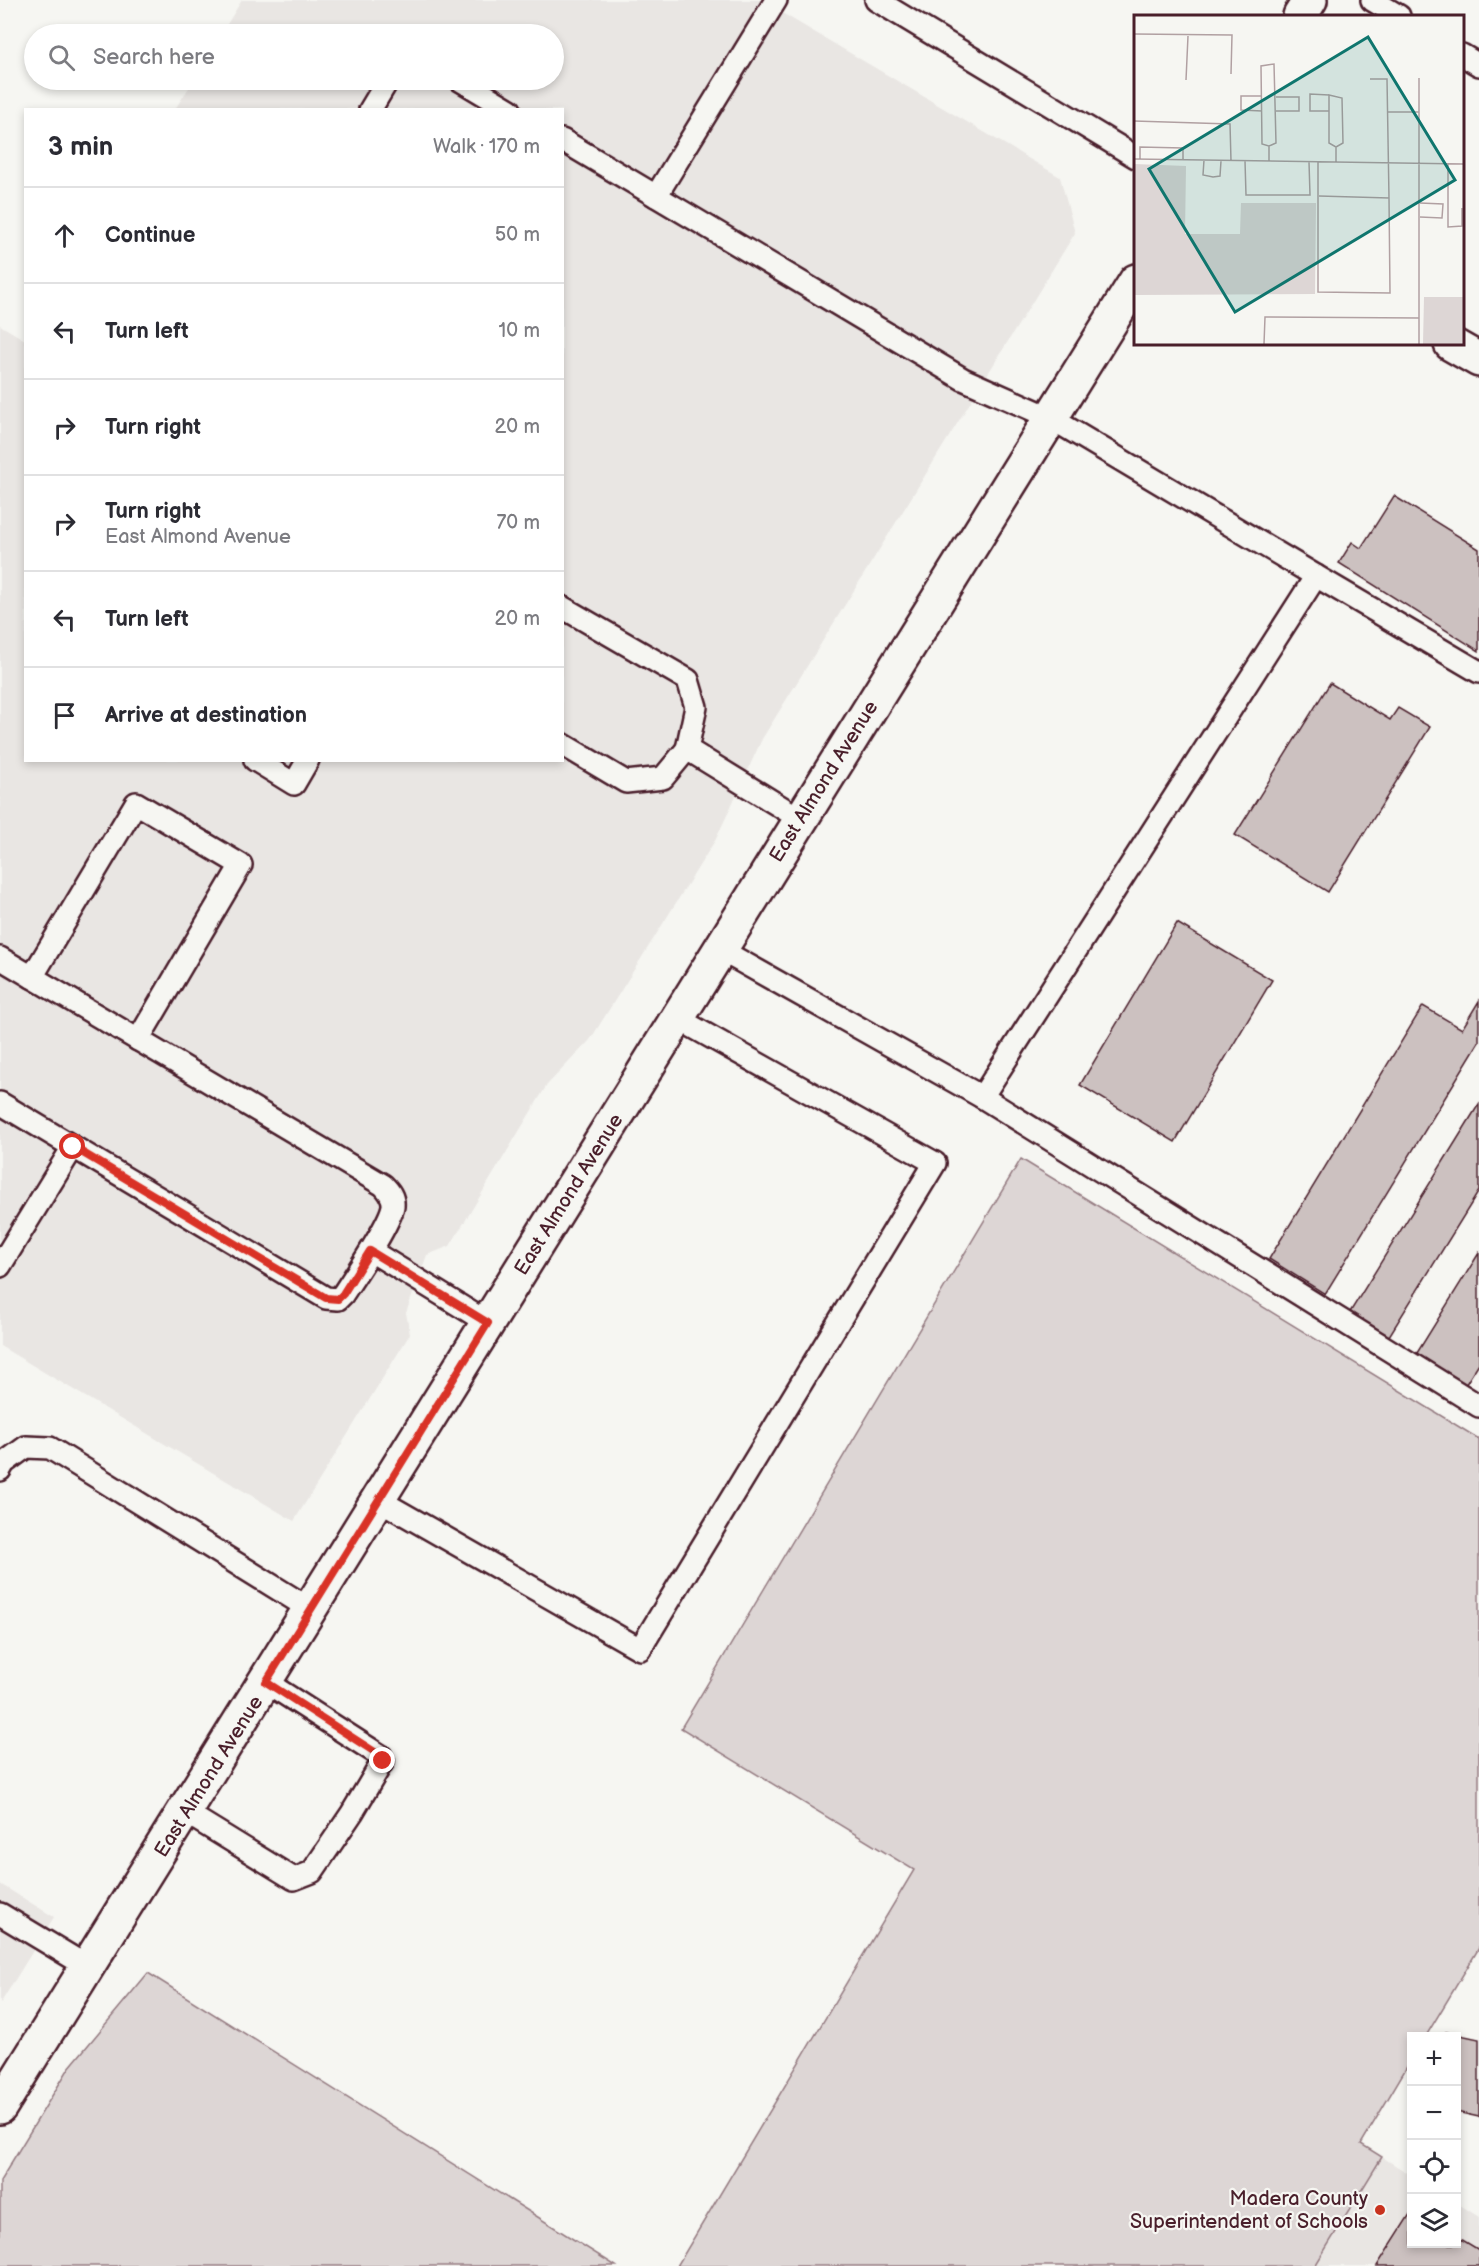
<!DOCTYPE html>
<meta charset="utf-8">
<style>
body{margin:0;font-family:"Balsamiq Sans",sans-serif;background:#f2f2f3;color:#2b2b33}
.controls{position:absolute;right:18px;bottom:18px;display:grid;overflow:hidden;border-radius:0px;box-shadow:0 3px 9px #0003}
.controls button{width:54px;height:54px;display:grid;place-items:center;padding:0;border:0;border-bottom:2px solid #e1e1e2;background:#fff;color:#2b2b33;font:30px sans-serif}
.stop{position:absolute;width:18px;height:18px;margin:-14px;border:4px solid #d93025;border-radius:50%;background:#fff}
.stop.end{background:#d93025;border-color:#fff;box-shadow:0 2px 6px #0008}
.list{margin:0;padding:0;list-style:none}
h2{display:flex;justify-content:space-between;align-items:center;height:78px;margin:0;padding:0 24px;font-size:26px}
h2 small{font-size:20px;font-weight:400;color:#7c7c81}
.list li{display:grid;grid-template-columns:39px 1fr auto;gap:18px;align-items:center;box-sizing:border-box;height:96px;padding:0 24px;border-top:2px solid #e1e1e2}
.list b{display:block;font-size:22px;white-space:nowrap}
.list p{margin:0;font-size:20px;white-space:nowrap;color:#7c7c81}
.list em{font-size:20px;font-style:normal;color:#7c7c81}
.icon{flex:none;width:33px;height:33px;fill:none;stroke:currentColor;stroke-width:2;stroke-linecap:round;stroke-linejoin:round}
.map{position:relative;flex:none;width:1479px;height:2266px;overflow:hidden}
.search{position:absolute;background:#fff;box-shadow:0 3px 9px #0003;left:24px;top:24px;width:540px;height:66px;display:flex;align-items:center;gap:15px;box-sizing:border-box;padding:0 21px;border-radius:33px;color:#7c7c81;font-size:22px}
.panel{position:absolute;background:#fff;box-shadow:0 3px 9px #0003;left:24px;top:108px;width:540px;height:654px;border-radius:0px}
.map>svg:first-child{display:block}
.built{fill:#e9e6e3}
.green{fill:#ddd6d5;stroke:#947a80;stroke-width:1.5}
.building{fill:#ccc1c0;stroke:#4a1f2b;stroke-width:1.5}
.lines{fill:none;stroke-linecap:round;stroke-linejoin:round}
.service-casing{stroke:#4a1f2b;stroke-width:26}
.minor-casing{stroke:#4a1f2b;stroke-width:38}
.secondary-casing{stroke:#4a1f2b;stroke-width:38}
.service{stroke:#f6f6f2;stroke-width:21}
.minor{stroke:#f6f6f2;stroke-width:33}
.secondary{stroke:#f6f6f2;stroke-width:33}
.route{stroke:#d93025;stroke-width:8}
.poi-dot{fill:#c8321e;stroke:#f6f6f2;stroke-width:2}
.labels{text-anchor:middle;stroke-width:4.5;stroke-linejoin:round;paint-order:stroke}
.street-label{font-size:20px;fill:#4a1f2b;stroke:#f6f6f2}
.poi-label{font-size:20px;fill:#4a1f2b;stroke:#f6f6f2;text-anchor:end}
.inset-road{fill:none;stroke:#b1a0a2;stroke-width:1.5}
.view{fill:#0f766e;fill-opacity:0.15;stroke:#0f766e;stroke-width:3}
.inset-edge{fill:none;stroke:#4a1f2b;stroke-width:3}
</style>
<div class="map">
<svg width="1479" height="2266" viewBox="0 0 1479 2266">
<rect width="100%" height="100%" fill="#f6f6f2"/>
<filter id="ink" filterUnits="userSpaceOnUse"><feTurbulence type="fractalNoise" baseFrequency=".0167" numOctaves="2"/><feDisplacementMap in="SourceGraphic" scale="12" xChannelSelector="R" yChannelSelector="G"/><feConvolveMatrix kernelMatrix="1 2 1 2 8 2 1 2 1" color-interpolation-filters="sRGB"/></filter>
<g filter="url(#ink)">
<!-- built -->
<g class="built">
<polygon points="242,0 760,0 1060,177 1075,233 762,739 716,839 590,1040 547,1085 450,1246 427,1255 406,1313 410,1334 294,1521 0,1346 0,325 25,340 26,760 562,760 562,110 175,109 194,80 554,80 554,34 221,34"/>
<polygon points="0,1884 54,1917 0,2004"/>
<polygon points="1382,2157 1411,2175 1412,2244 1456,2244 1457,2203 1479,2217 1479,2266 1315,2266"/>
</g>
<!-- green -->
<g class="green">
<polygon points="1021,1159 1479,1439 1479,1948 1426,2036 1412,2036 1411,2060 1361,2144 1382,2157 1315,2266 677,2266 914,1870 681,1728"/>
<polygon points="148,1973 616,2266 0,2266 0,2181 69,2068"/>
</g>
<!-- building -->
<g class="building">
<polygon points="1394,496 1479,549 1479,651 1339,563 1352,542 1361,548"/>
<polygon points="1330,683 1390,720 1398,708 1430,727 1328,892 1235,835"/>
<polygon points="1177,923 1272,980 1175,1142 1080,1085"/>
<polygon points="1479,1001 1479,1042 1325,1294 1269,1259 1423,1006 1462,1029"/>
<polygon points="1479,1104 1479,1191 1386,1341 1347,1317"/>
<polygon points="1479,1253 1479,1363 1461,1392 1412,1361"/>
<polygon points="1446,2032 1479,2039 1479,2117 1456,2112 1456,2036 1445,2036"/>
<polygon points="1412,2211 1412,2244 1456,2244 1456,2236 1479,2250 1479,2266 1377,2266"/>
</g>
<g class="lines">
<defs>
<g id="service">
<polyline points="876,0 1136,157"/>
<polyline points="1372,0 1399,16"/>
<polyline points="1462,55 1479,65"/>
<polyline points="460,80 510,110"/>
<polyline points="370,110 388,80"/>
<polyline points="562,140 963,379 1049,417 1316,576 982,1097"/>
<polyline points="656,196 776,0"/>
<polyline points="1316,576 1479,672"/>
<polyline points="562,607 688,680 696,707 687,749"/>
<polyline points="562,744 626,782 663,778 687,749 799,818"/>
<polyline points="255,760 294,784 308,760"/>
<polyline points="719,949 982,1097 1479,1406"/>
<path d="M0,958L383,1185C389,1191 394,1197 393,1206C390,1224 354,1277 343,1294L338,1299L326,1298L0,1103"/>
<polyline points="32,977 136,803 241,865 138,1040"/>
<polyline points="371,1251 488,1323"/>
<polyline points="0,1266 73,1147"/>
<polyline points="0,1470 4,1463 26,1447 50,1448 310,1609"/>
<polyline points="379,1500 640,1649 935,1163 677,1018"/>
<polyline points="185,1812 294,1879 312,1872 352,1813 383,1761 381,1756 266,1682"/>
<polyline points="0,1914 88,1967"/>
</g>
<polyline id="minor" points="1451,344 1479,360"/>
<g id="secondary">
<polyline points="1300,16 1310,0"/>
<polyline points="0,2107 1136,281"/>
</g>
</defs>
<!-- service casing -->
<use href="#service" class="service-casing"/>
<!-- minor casing -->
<use href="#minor" class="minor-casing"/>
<!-- secondary casing -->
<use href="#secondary" class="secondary-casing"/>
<!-- service -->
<use href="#service" class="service"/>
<!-- minor -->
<use href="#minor" class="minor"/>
<!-- secondary -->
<use href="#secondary" class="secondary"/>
</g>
</g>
<g class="lines" filter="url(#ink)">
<!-- route -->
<polyline class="route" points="73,1147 326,1298 338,1299 343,1294 370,1251 488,1323 266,1682 381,1756 383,1761"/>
</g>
<!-- markers -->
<circle class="poi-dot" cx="1380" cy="2210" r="6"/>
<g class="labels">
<!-- street labels -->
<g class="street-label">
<text transform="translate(823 781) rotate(-58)" y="7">East Almond Avenue</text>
<text transform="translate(568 1194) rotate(-58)" y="7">East Almond Avenue</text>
<text transform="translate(208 1776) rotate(-58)" y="7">East Almond Avenue</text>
</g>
<!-- poi labels -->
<g class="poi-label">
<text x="1368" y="2205">Madera County<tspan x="1368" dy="23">Superintendent of Schools</tspan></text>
</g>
</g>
<!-- overview -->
<g transform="translate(1134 15)">
<rect width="330" height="330" fill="#f6f6f2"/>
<path d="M0,149L52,151L51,219H106L107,188H182L181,279L0,280ZM290,282H330V329H289Z" fill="#ddd6d5"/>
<path class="inset-road" d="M0,19L98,20L97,59M52,65L54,21M127,81H107V95L128,96M142,82H165V96H142M195,96H176V79L195,80M254,97H285M0,106L96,109L97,146M0,144L330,149M6,144V132L49,133V145M70,145L69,160L79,162L86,161L87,146M111,146L112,180H176L175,147M135,146V131L128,129L127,51L140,49L142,128L135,131M184,147V277L256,278L255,183M202,147V132L195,128V80L208,83L209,128L202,132M314,149V212L328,211V193M185,181L255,183L253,64H236M286,202L308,203L309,189L286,188M0,281V326M130,329L131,302L285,303M285,329V63"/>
<path class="view" d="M234,22L321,165L101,297L15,154Z"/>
<rect width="330" height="330" class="inset-edge"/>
</g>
</svg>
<div class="controls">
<button>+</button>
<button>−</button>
<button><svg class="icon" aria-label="locate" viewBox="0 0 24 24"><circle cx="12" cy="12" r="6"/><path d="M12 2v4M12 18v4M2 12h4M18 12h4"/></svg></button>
<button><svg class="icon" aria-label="layers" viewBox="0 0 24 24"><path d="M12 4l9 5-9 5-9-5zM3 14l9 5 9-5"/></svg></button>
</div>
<div class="stop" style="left:73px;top:1147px"></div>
<div class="stop end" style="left:383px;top:1761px"></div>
<div class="search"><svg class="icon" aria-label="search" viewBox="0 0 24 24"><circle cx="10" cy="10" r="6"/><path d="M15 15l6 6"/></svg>Search here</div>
<section class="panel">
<h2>3 min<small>Walk · 170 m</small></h2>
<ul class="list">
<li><svg class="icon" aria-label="ahead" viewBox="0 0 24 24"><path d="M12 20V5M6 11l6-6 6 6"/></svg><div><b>Continue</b></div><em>50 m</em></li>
<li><svg class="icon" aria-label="left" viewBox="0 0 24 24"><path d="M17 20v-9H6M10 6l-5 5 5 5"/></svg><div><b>Turn left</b></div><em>10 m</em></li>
<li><svg class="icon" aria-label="right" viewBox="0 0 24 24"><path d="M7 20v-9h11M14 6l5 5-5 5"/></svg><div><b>Turn right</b></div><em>20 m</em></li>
<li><svg class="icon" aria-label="right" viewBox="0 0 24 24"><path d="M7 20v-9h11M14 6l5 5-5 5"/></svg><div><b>Turn right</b><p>East Almond Avenue</p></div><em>70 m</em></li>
<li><svg class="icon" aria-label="left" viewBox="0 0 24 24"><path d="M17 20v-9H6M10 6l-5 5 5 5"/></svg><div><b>Turn left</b></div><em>20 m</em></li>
<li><svg class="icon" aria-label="arrive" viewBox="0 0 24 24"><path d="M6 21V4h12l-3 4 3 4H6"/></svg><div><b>Arrive at destination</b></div></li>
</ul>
</section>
</div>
